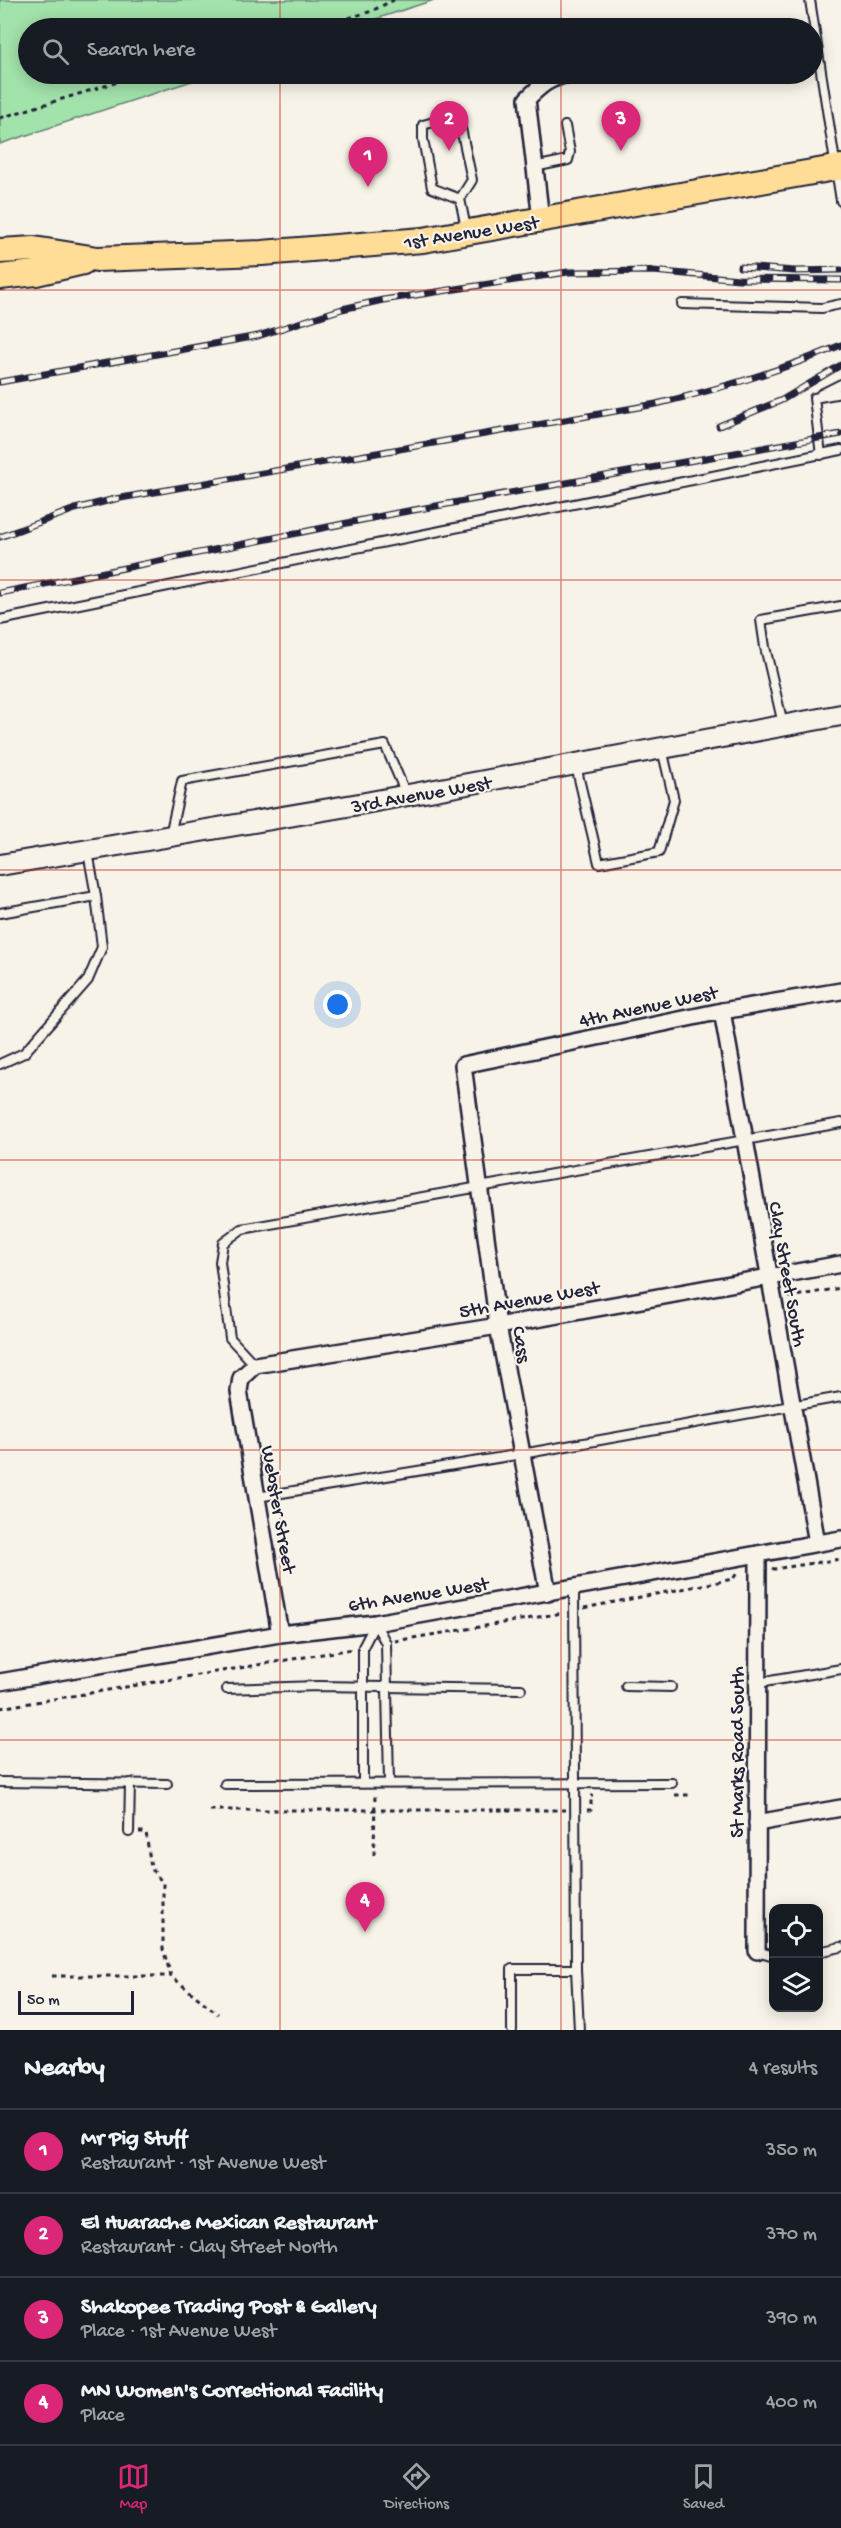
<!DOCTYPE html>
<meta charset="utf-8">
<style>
body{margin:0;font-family:"Gochi Hand",sans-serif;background:#242831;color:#f1f3f6}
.controls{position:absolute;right:18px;bottom:18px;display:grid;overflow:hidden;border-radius:12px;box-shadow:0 3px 15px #0003}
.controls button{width:54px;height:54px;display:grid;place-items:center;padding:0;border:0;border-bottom:2px solid #363941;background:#171b24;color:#f1f3f6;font:30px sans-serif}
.scale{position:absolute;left:18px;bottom:15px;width:116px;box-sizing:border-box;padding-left:6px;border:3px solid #22223b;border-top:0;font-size:16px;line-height:21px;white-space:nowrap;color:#22223b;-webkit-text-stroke:4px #f7f3e8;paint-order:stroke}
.you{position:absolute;left:338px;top:1005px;width:21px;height:21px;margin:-15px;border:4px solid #fff;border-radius:50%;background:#1a73e8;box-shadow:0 0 0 9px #1a73e833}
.badge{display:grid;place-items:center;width:39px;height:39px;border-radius:50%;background:#db2777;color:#fff;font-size:20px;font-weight:700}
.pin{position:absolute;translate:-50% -50px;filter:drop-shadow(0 2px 3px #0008)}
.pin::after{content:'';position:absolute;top:32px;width:21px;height:18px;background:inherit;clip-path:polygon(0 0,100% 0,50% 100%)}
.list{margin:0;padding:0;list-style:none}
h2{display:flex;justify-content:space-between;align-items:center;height:78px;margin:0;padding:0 24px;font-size:26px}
h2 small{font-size:20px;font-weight:400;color:#9ea1a6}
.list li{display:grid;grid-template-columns:39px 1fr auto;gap:18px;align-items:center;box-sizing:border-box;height:84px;padding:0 24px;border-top:2px solid #363941}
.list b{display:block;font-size:22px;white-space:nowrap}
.list p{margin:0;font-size:20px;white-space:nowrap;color:#9ea1a6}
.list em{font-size:20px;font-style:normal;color:#9ea1a6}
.icon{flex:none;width:33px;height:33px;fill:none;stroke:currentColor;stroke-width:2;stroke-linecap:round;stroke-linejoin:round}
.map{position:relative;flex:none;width:841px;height:2030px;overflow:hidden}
.search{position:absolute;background:#171b24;box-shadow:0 3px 15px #0003;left:18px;right:18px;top:18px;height:66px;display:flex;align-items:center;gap:15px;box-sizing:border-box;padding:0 21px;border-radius:33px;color:#9ea1a6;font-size:22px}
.sheet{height:414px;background:#171b24}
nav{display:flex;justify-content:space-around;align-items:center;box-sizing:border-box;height:84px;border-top:2px solid #363941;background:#171b24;font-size:16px;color:#9ea1a6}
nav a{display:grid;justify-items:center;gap:3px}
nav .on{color:#db2777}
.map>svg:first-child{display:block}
.green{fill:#a2e2ab;stroke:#628273;stroke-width:1.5}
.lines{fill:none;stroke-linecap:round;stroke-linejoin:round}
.service-casing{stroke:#22223b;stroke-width:12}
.minor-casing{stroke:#22223b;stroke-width:20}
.tertiary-casing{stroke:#22223b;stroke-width:24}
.primary-casing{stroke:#22223b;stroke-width:28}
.path{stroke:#22223b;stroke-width:3;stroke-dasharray:4.5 4.5;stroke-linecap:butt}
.service{stroke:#f7f3e8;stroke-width:8}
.minor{stroke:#f7f3e8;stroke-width:15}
.tertiary{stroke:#f7f3e8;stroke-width:20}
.primary{stroke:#ffdd96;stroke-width:24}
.rail-casing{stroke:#22223b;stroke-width:7}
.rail{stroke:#f7f3e8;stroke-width:4.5;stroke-dasharray:14;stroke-linecap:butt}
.grid{fill:none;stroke:#c8321e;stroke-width:1.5;stroke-opacity:0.55}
.labels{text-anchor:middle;stroke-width:4.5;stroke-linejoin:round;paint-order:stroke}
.street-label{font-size:20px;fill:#22223b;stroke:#f7f3e8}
</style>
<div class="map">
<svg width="841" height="2030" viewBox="0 0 841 2030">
<rect width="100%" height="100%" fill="#f7f3e8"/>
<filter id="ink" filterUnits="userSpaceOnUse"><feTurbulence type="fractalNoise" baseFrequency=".0167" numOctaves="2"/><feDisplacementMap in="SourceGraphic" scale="12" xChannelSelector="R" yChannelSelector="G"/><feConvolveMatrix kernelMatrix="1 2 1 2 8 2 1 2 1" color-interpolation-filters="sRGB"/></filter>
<g filter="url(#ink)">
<!-- green -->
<polygon class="green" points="0,0 434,0 348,28 28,28 28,74 213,74 0,144"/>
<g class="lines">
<defs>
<g id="service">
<polyline points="810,0 841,201"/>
<polyline points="534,167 568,160 570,152 565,126"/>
<polyline points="460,199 432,188 423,139 423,125 444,119 459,119 472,180 460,199 466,228"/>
<polyline points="682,304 822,308 841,304"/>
<polyline points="821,394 841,384"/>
<polyline points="821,455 814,398 841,393"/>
<polyline points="0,620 841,450"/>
<polyline points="783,724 765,647 761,620 841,606"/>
<polyline points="576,766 599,863 659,852 674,800 662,749"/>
<polyline points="170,835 182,781 385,745 406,794"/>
<polyline points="0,913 96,896 88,852"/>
<polyline points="0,1064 24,1053 88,980 102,947 96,896"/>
<polyline points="255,1365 230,1338 220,1262 223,1243 242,1229 841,1123"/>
<polyline points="257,1497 522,1454 841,1397"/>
<polyline points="574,1589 576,1969 579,2030"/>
<polyline points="375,1623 386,1643 389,1782"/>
<polyline points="758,1683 841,1669"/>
<polyline points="626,1686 671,1687"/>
<polyline points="227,1689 318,1686 521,1689"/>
<polyline points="0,1782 167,1784"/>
<polyline points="363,1783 363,1647 375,1624"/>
<polyline points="225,1784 672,1783"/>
<polyline points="129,1832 130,1783"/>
<polyline points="757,1951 774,1956"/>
<polyline points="818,1952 841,1947"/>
<polyline points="512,2030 512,1969 576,1969"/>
</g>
<g id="minor">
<path d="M541,220L527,99C540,86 550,77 569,74"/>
<polyline points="722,1011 817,1543"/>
<polyline points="548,1593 498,1326 463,1065 722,1011 841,991"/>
<polyline points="280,1634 239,1391 241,1378 255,1365 498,1326 841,1264"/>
<polyline points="0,1682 280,1634 375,1623 841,1539"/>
<polyline points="757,1823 841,1808"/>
<polyline points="757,1951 758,1554"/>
</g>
<polyline id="tertiary" points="0,865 365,803 841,715"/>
<g id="primary">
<polyline points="0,251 34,249 97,259 262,253 423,240 841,167"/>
<polyline points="0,277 36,273 83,262"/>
</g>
</defs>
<!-- service casing -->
<use href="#service" class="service-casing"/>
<!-- minor casing -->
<use href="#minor" class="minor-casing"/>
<!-- tertiary casing -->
<use href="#tertiary" class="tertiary-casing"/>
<!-- primary casing -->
<use href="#primary" class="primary-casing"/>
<!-- path -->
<g class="path">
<polyline points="314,28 369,12 394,0"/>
<polyline points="0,118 144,74"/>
<polyline points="789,1297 841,1288"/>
<polyline points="772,1568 774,1569 841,1559"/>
<polyline points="584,1608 733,1579 737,1573"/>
<polyline points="395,1641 563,1613"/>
<polyline points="0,1708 353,1649"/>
<polyline points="675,1795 693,1795"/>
<polyline points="210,1810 565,1810"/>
<polyline points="587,1810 591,1810 591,1796 593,1796"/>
<polyline points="139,1832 146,1832 151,1868 163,1883 163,1949 171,1976 218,2014"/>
<polyline points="374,1855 375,1793"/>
<polyline points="52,1976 171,1976"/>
</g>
<!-- service -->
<use href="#service" class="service"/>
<!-- minor -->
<use href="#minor" class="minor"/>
<!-- tertiary -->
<use href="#tertiary" class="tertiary"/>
<!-- primary -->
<use href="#primary" class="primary"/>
<defs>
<g id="rail">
<polyline points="740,267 795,271 841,270"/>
<polyline points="0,382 258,336 342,309 383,300 568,272 653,271 739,279 841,280"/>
<polyline points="719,426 782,400 841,365"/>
<path d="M0,537L75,509L115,499L656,404C719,389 781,371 841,345"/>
<polyline points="0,593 397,513 841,434"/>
</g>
</defs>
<!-- rail casing -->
<use href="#rail" class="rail-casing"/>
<!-- rail -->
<use href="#rail" class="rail"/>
</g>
</g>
<!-- grid -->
<path class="grid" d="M280,0V28M561,0V28M280,74V2030M561,74V2030M0,290H841M0,580H841M0,870H841M0,1160H841M0,1450H841M0,1740H841"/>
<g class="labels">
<!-- street labels -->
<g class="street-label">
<text transform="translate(471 231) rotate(-9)" y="7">1st Avenue West</text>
<text transform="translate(421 793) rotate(-10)" y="7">3rd Avenue West</text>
<text transform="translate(648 1005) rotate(-12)" y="7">4th Avenue West</text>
<text transform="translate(789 1274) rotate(80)" y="7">Clay Street South</text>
<text transform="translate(529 1298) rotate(-10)" y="7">5th Avenue West</text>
<text transform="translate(523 1344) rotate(80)" y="7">Cass</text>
<text transform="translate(280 1509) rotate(80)" y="7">Webster Street</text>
<text transform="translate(418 1593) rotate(-9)" y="7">6th Avenue West</text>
<text transform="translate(736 1752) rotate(-90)" y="7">St Marks Road South</text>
</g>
</g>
</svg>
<div class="controls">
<button><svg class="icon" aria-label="locate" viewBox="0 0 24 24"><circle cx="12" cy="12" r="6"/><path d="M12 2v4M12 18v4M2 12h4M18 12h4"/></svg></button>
<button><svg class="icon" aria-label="layers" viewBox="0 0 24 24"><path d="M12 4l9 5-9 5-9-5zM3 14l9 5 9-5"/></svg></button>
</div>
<div class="scale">50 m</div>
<div class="you"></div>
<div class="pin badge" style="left:368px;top:187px">1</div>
<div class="pin badge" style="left:449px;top:151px">2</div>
<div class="pin badge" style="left:621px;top:151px">3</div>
<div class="pin badge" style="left:365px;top:1932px">4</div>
<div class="search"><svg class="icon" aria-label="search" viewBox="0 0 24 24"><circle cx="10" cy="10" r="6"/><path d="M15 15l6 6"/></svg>Search here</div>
</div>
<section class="sheet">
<h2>Nearby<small>4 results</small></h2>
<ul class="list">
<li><span class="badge">1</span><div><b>Mr Pig Stuff</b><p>Restaurant · 1st Avenue West</p></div><em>350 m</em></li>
<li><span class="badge">2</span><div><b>El Huarache Mexican Restaurant</b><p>Restaurant · Clay Street North</p></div><em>370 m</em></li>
<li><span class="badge">3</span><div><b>Shakopee Trading Post &amp; Gallery</b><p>Place · 1st Avenue West</p></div><em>390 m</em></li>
<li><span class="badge">4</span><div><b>MN Women's Correctional Facility</b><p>Place</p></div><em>400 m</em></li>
</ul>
</section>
<nav>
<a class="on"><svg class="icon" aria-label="map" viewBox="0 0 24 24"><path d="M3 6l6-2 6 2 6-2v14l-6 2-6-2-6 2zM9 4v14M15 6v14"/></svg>Map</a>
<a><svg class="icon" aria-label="directions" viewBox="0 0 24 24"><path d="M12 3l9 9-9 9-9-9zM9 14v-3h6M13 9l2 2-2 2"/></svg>Directions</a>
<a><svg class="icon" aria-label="saved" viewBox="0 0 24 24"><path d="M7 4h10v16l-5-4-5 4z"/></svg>Saved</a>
</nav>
